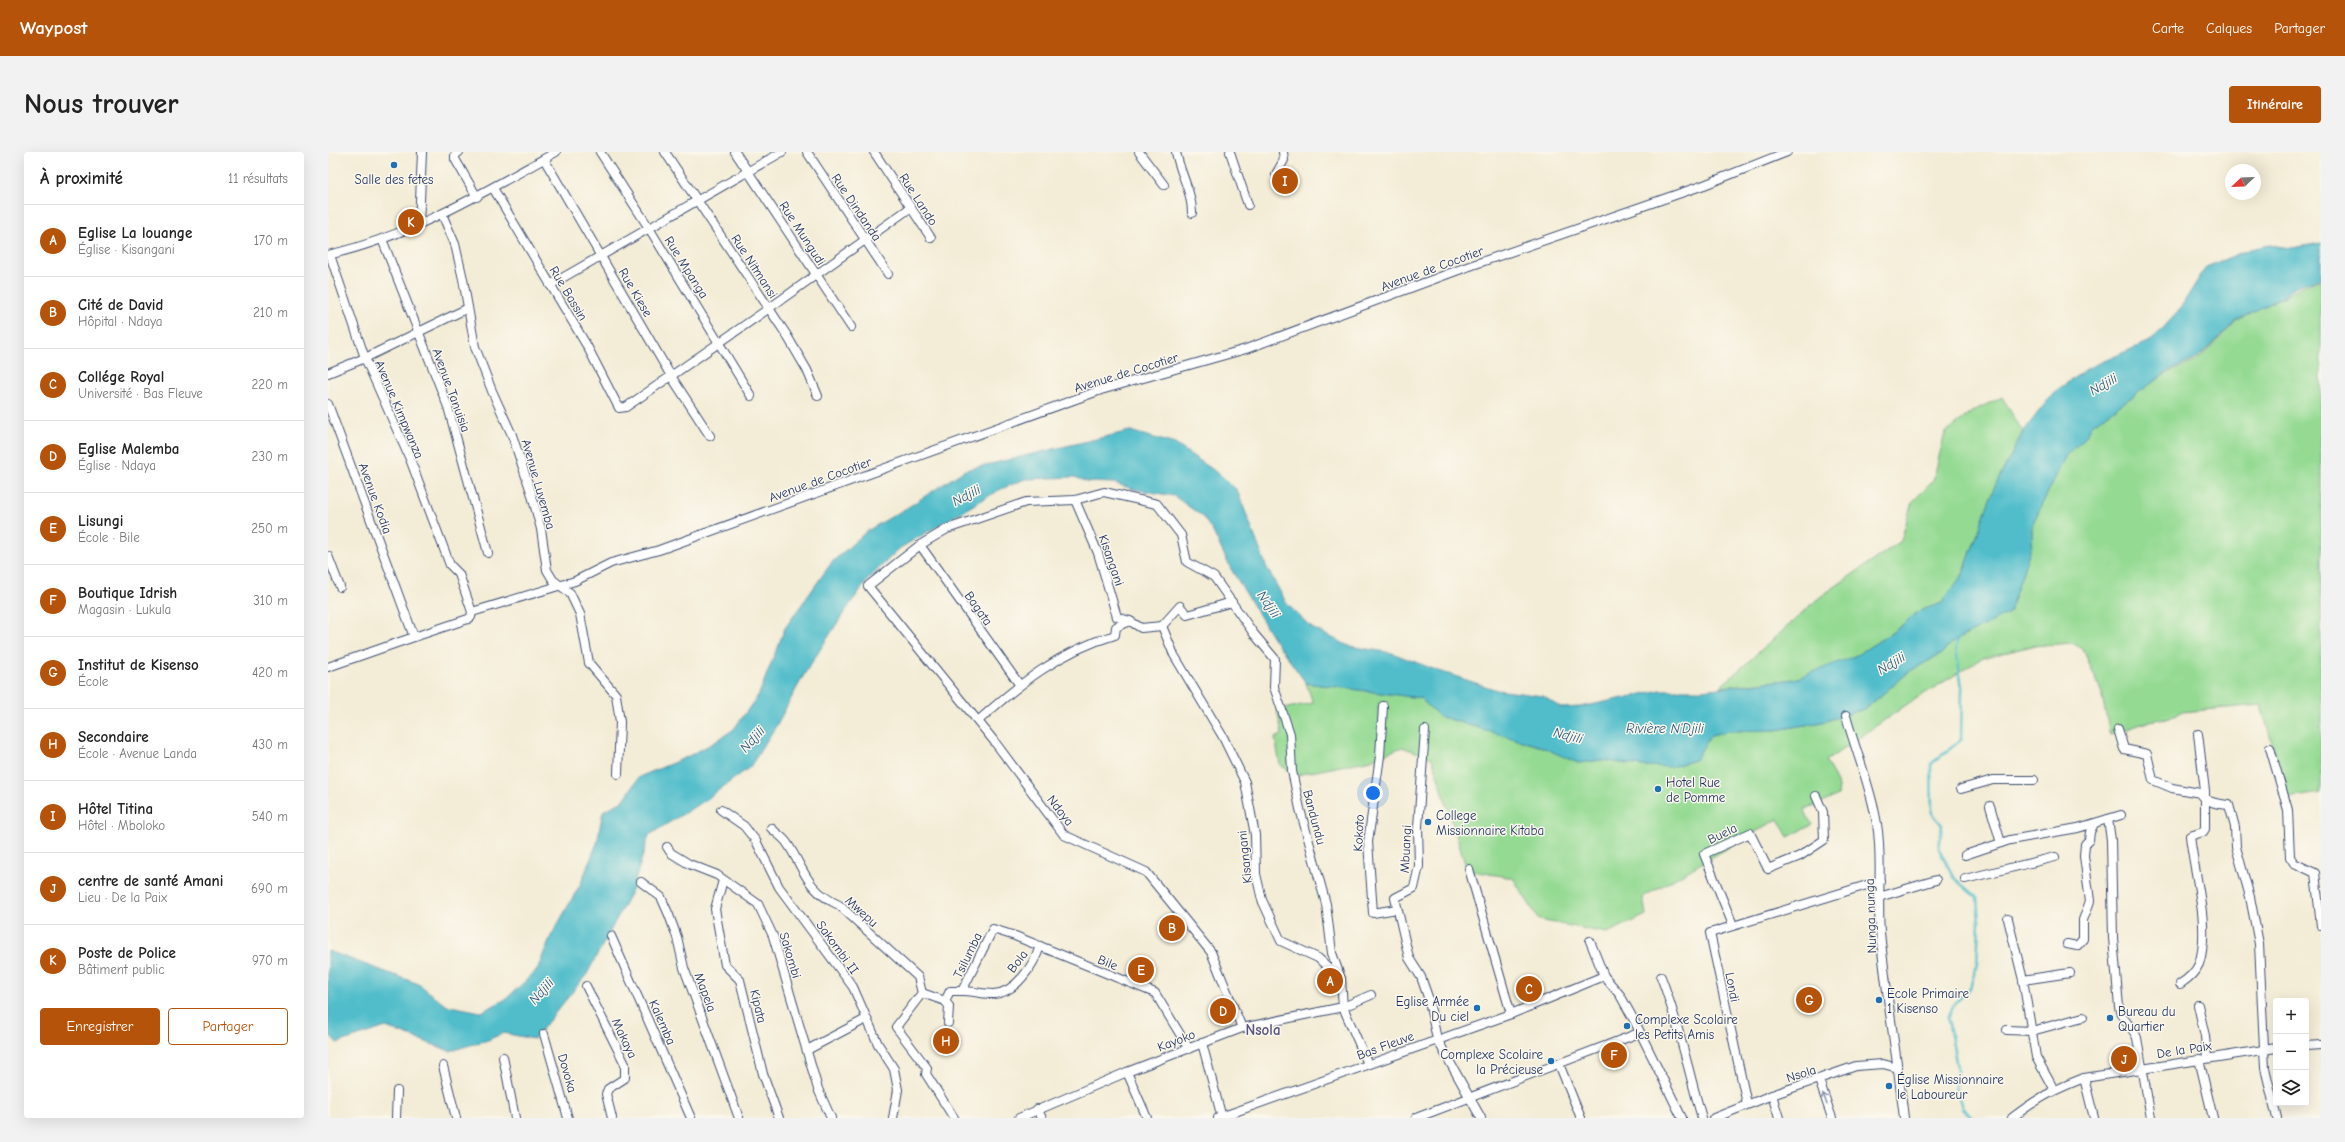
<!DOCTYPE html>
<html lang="fr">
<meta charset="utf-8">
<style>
body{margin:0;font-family:"Comic Neue",sans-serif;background:#f2f2f2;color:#222}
.controls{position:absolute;right:12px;bottom:12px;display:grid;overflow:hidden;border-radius:4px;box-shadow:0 4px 16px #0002}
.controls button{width:36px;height:36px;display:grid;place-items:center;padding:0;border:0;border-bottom:1px solid #e0e0e0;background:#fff;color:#222;font:20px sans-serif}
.compass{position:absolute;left:1897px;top:12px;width:36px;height:36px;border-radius:50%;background:#fff;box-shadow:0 4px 16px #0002;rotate:247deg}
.you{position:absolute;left:1045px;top:641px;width:14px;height:14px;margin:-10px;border:3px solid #fff;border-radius:50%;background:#1a73e8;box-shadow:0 0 0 6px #1a73e833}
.badge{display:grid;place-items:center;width:26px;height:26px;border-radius:50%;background:#b45309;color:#fff;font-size:13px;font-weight:700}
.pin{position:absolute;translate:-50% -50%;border:2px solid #fff;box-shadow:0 1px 4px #0006}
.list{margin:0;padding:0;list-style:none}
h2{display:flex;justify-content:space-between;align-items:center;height:52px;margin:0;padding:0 16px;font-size:17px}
h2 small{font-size:13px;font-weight:400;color:#767676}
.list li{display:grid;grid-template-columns:26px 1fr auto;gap:12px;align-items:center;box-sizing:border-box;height:72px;padding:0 16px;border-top:1px solid #e0e0e0}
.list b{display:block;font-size:15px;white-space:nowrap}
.list p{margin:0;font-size:13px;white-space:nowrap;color:#767676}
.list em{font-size:13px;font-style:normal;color:#767676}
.actions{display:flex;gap:8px;padding:12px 16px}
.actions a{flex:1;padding:9px 0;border:1px solid #b45309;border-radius:4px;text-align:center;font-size:14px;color:#b45309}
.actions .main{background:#b45309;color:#fff}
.icon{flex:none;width:22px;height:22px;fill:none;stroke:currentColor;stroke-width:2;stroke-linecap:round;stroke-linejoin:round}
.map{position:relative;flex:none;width:1993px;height:966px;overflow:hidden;border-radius:4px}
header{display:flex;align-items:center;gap:24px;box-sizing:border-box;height:56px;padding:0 20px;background:#b45309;color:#fff}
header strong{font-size:19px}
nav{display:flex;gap:22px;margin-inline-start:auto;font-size:14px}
.intro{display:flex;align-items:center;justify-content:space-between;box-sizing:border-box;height:96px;padding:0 24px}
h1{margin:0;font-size:28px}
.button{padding:10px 18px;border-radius:4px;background:#b45309;color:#fff;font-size:14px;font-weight:700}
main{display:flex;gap:24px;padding:0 24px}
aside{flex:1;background:#fff;border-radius:4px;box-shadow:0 4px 16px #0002}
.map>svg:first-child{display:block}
.green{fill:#94da93;stroke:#588478}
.water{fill:#51bdcb;stroke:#367694}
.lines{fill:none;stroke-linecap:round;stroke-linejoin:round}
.stream{stroke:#51bdcb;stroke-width:2.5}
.minor-casing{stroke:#3b4b70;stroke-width:10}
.minor{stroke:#fff;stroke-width:8}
.oneway{stroke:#8d97ae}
.poi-dot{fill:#1f6fb2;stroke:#fbf7ec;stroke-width:1.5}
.labels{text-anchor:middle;stroke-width:3;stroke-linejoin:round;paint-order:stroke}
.poi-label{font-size:13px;fill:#1b2f5e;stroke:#fbf7ec;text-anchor:start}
.street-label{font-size:13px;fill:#1b2f5e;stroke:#fbf7ec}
.water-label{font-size:14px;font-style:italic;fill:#2b5a7f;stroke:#fbf7ec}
.quarter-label{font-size:15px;font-weight:bold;fill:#555480;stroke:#fbf7ec}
</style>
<header>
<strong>Waypost</strong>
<nav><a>Carte</a><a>Calques</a><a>Partager</a></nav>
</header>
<div class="intro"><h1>Nous trouver</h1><a class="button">Itinéraire</a></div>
<main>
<aside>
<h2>À proximité<small>11 résultats</small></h2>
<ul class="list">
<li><span class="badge">A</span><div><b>Eglise La louange</b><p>Église · Kisangani</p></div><em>170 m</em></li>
<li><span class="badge">B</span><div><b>Cité de David</b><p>Hôpital · Ndaya</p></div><em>210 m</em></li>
<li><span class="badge">C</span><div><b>Collége Royal</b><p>Université · Bas Fleuve</p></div><em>220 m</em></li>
<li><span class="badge">D</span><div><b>Eglise Malemba</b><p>Église · Ndaya</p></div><em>230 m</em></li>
<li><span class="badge">E</span><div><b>Lisungi</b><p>École · Bile</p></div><em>250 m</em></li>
<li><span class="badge">F</span><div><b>Boutique Idrish</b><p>Magasin · Lukula</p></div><em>310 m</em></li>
<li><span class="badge">G</span><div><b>Institut de Kisenso</b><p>École</p></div><em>420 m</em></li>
<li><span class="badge">H</span><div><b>Secondaire</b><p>École · Avenue Landa</p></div><em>430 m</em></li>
<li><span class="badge">I</span><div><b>Hôtel Titina</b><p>Hôtel · Mboloko</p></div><em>540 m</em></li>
<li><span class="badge">J</span><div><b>centre de santé Amani</b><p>Lieu · De la Paix</p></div><em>690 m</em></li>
<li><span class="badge">K</span><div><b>Poste de Police</b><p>Bâtiment public</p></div><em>970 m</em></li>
</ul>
<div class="actions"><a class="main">Enregistrer</a><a>Partager</a></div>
</aside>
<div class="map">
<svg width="1993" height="966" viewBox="0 0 1993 966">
<rect width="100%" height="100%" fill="#fbf7ec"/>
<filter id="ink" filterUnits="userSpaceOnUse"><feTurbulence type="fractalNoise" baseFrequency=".025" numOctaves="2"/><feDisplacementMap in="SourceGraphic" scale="8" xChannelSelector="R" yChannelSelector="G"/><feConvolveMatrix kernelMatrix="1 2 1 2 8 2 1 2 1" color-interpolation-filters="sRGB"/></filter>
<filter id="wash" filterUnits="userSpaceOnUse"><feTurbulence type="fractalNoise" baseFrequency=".012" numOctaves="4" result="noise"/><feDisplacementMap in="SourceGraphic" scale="16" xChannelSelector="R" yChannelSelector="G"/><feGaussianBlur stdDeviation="0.9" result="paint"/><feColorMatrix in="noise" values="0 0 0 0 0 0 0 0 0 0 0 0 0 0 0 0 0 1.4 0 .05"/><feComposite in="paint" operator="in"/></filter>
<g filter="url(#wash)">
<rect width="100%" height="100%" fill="#f3ecd6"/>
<!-- green -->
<g class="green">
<polygon points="1990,128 1993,129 1993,641 1960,646 1933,553 1853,560 1847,564 1822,569 1782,583 1773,539 1755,497 1744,491 1704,494 1655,506 1581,551 1498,609 1511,635 1510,643 1494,651 1476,657 1484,673 1460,685 1450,667 1315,745 1318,763 1279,781 1211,768 1185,726 1139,718 1104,606 1074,595 1043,608 968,623 952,613 947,586 954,583 949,558 985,551 978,531 1092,546 1111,564 1214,595 1250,611 1273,608 1314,614 1367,608 1383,583 1400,579 1448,578 1494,570 1537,557 1582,519 1613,502 1624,490 1681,461 1704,392 1704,373 1738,303 1755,288 1764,273 1808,241 1842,220 1868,209 1910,168 1936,153 1956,145 1970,136"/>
<polygon points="1674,245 1695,280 1666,336 1635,422 1614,451 1591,459 1568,478 1529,503 1505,514 1467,527 1392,535 1492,445 1573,389 1584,350 1605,329 1617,281 1645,259"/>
</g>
<!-- water -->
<polygon class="water" points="1993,91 1993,126 1968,134 1956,144 1909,168 1868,207 1841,219 1764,273 1755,288 1738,303 1704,373 1704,392 1681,461 1624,490 1613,502 1582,519 1537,557 1494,570 1448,578 1400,579 1383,583 1367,608 1343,615 1314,614 1273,608 1250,611 1214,595 1111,564 1092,546 978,531 946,487 903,417 884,378 874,364 846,344 805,337 786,331 759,330 747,325 697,327 671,338 572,396 541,426 515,462 477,521 448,574 422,615 376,649 321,683 304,738 259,822 206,887 175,881 160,888 122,899 58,875 9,891 0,881 0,799 91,832 117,853 153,860 178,847 209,818 222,786 253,731 269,691 275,659 295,649 311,625 359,605 387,590 406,577 431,542 457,476 504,410 539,379 582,354 637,318 802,279 847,292 884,317 909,338 939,416 959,452 984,476 1021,494 1064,501 1108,518 1169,538 1215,544 1233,556 1253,555 1333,538 1374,538 1467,527 1529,503 1568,478 1591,459 1614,451 1635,422 1666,336 1695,280 1726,240 1760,216 1824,188 1849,161 1878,115 1922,97 1941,93 1964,96"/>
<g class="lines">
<!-- stream -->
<polyline class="stream" points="1630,485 1628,496 1634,536 1633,588 1603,612 1604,661 1614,673 1611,697 1626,726 1649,746 1651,770 1649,812 1642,836 1626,852 1620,867 1629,915 1628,934 1634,956 1645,966"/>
</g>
</g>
<g filter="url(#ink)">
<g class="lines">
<defs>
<g id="minor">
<polyline points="131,0 127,3 127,7 149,45"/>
<polyline points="272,0 321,76 423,244"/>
<polyline points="337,0 458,182 479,218 490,244"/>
<polyline points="407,0 523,175"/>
<polyline points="479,0 560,122"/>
<polyline points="546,0 603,86"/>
<polyline points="811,0 836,33"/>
<path d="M848,0C852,22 864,39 864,61"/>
<polyline points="902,0 920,53"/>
<polyline points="216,7 343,224 382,284"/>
<polyline points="948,22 956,8 955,0"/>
<polyline points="165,36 259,194 291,256 298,255 440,157 582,56"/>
<polyline points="114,62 127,92 135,127 147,195 164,239 184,283 203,340 213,377 219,418 225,428 242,441 252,462 261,511 288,543 292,570 290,622"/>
<polyline points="91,74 94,0"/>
<polyline points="54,87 120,255 160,401"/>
<path d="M0,103C83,84 155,41 228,0"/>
<polyline points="2,103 37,206 82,307 122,413 131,422 144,460 143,465 140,467 86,485"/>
<polyline points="222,133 454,0"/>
<polyline points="0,221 37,206 140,156"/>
<polyline points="0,252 86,485 0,515"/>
<polyline points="747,348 770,401 789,465 802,469"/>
<polyline points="592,393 691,532"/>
<polyline points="0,404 12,435"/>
<polyline points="144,460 247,429 283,411 331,398 773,238 918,197 1136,116 1376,33 1459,0"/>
<polyline points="834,474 846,503 895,585 917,630 927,683 928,722 934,748 953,789 990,806 1013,827 1015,855 1040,912"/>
<polyline points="1055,554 1052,604 1040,690 1045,761 1069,757"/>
<path d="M1518,564C1528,600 1543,635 1549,672C1555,709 1549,743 1552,780C1558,842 1569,904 1576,966"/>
<path d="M650,569C691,532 732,499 787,483L788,475L802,469L813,476L834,474L852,454L859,463L904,450"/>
<path d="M1790,577L1796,597L1819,602L1825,628L1844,636L1872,641C1879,651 1890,652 1901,653L1907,675L1908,695L1922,745L1931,792L1937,916L1949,966"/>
<polyline points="1097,578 1090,675 1091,714 1086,736 1067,746 1081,806 1093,825 1100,845 1109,887 1153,966"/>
<polyline points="1942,596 1960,658 1962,705 1966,711 1987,721 1993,774"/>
<polyline points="1633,637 1665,628 1706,628"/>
<polyline points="1662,654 1673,691"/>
<polyline points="393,658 416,674 428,689 451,735 525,835 550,892 566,917 570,938 565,966"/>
<path d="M1780,667L1783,688L1785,786L1791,855C1793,869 1805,874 1809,886L1823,966"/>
<path d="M443,676C448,681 455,685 459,691C477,718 478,738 511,753L590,825L594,841"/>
<polyline points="339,695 343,701 361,712 389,723 430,752 445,784 490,937 503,966"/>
<polyline points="1637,703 1682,688 1750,676 1793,663"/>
<polyline points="1141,717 1183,862"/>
<polyline points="1637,727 1727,705"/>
<polyline points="395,728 387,757 397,813 412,828 435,922 451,966"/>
<polyline points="313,730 333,745 341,763 349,785 356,816 411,966"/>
<polyline points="1551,745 1608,728"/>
<polyline points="1680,767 1695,828 1708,905 1726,938"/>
<polyline points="1405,773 1376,702 1422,681 1440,717 1472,704 1496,688 1495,660 1488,644"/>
<polyline points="283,784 363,966"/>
<polyline points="1262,789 1276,824 1292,843 1307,870 1354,966"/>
<polyline points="1739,792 1749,794 1755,787 1755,768 1762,749 1756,704 1757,692 1761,688 1762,680 1766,672"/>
<path d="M1333,825C1351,871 1360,919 1374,966"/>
<polyline points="1695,828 1742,821"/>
<path d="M1852,832C1860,827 1867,821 1871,812C1883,775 1866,721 1862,684L1875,680L1877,677V639L1870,582"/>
<polyline points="258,834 297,912 297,926 280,937 278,942 284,966"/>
<path d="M634,839C644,839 655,842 665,842C687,842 706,813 712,794"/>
<polyline points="617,849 622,839 634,839 665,777 687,784 827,841 861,897"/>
<polyline points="1870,853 1877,884 1879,906"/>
<polyline points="620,871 621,854 617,849 594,841 568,875 599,916 598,922 626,966"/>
<polyline points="914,876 883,800 818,720 736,683 666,589 540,434 592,393 619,377 698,350 747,348 776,340 829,352 853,383 859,410 886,425 926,482 947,507 946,535 962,582 964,619 972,657 998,752 1004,801 1013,827"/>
<polyline points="1679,878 1704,879 1755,865"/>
<polyline points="216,882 240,966"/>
<polyline points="874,891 894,966"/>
<polyline points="1978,894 1993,893"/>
<polyline points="479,898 538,867"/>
<polyline points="175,905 187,966"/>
<polyline points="1871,907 1885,966"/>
<polyline points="1231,912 1253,966"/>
<polyline points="115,914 128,966"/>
<polyline points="799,920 819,966"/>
<polyline points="1756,926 1766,966"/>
<polyline points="1491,928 1504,966"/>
<polyline points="1444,943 1451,966"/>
<polyline points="1419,952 1382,781 1552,729"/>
<polyline points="709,957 714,966"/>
<polyline points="68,966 69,939"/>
<polyline points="691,966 799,920 914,876 1015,855 1043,843"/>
<polyline points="890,966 1183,862 1276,824"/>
<polyline points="1088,966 1311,881"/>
<polyline points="1386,966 1444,943 1528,914 1555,912 1570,916"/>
<path d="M1684,966C1710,946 1725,938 1756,926L1948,896"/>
</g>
</defs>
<!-- minor casing -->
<use href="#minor" class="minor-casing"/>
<!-- minor -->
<use href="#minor" class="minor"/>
</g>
<!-- one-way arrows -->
<defs><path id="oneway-shaft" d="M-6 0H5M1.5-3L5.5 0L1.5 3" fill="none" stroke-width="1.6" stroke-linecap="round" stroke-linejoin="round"/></defs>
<use class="oneway" href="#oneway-shaft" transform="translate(1497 947) rotate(-109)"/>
</g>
<!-- markers -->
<g class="poi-dot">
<circle cx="66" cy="13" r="4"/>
<circle cx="1330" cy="637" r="4"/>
<circle cx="1100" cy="670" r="4"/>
<circle cx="1551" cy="848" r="4"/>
<circle cx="1149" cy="856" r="4"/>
<circle cx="1782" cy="866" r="4"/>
<circle cx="1299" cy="874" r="4"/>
<circle cx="1223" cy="909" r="4"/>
<circle cx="1561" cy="934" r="4"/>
</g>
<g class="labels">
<!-- poi labels -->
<g class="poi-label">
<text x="66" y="32" text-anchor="middle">Salle des fetes</text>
<text x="1338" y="635">Hotel Rue<tspan x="1338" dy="15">de Pomme</tspan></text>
<text x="1108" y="668">College<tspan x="1108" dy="15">Missionnaire Kitaba</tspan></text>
<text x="1559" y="846">Ecole Primaire<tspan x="1559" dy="15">1 Kisenso</tspan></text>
<text x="1141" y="854" text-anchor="end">Eglise Armée<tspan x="1141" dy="15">Du ciel</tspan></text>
<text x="1790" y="864">Bureau du<tspan x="1790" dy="15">Quartier</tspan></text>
<text x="1307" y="872">Complexe Scolaire<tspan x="1307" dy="15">les Petits Amis</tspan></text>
<text x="1215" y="907" text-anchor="end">Complexe Scolaire<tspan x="1215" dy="15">la Précieuse</tspan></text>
<text x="1569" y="932">Église Missionnaire<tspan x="1569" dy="15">le Laboureur</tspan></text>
</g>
<!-- street labels -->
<g class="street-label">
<text transform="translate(591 47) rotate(57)" y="5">Rue Lando</text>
<text transform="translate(529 55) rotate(56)" y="5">Rue Dindanda</text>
<text transform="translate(475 81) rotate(57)" y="5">Rue Mungudi</text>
<text transform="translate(427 114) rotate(57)" y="5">Rue Nitmansi</text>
<text transform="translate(359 115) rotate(58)" y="5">Rue Mpanga</text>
<text transform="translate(1104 116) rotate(-20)" y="5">Avenue de Cocotier</text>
<text transform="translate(308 140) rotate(60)" y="5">Rue Kiese</text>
<text transform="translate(241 141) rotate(59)" y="5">Rue Bassin</text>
<text transform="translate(798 220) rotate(-17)" y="5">Avenue de Cocotier</text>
<text transform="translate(124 238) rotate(70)" y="5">Avenue Tanuisia</text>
<text transform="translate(72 257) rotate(67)" y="5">Avenue Kimpwanza</text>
<text transform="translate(492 327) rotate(-20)" y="5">Avenue de Cocotier</text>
<text transform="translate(211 332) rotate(74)" y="5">Avenue Luvemba</text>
<text transform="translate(48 346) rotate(70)" y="5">Avenue Kodia</text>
<text transform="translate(784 408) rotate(71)" y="5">Kisangani</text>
<text transform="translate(651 456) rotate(55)" y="5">Bagata</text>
<text transform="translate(733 658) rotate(52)" y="5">Ndaya</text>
<text transform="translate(987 665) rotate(75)" y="5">Bandundu</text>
<text transform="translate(1030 681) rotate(-87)" y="5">Kokoto</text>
<text transform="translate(1394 681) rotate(-26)" y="5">Buela</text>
<text transform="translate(1077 697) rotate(-87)" y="5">Mbuangi</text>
<text transform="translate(916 705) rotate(-96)" y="5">Kisangani</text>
<text transform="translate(534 759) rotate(42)" y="5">Mwepu</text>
<text transform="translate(1542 764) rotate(-92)" y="5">Nunga nunga</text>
<text transform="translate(510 795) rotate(54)" y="5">Sakombi II</text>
<text transform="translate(463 803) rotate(73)" y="5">Sakombi</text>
<text transform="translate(639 803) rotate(-64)" y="5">Tsilumba</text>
<text transform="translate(689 809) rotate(-53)" y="5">Bola</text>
<text transform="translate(780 810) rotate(22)" y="5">Bile</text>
<text transform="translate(1405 835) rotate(79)" y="5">Londi</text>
<text transform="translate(378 840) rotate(70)" y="5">Mapela</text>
<text transform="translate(431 854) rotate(76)" y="5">Kipata</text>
<text transform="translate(335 870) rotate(66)" y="5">Kalemba</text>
<text transform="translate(297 886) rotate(65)" y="5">Makaya</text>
<text transform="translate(848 888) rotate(-21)" y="5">Kayoko</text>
<text transform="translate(1057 893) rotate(-20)" y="5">Bas Fleuve</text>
<text transform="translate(1856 897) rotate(-9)" y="5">De la Paix</text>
<text transform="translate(240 921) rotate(74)" y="5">Dovoka</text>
<text transform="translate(1473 921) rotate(-18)" y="5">Nsola</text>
</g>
<!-- water labels -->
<g class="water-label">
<text transform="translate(1775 232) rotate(-30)" y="5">Ndjili</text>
<text transform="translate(638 343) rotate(-28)" y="5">Ndjili</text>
<text transform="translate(941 452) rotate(55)" y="5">Ndjili</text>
<text transform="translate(1563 511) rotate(-31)" y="5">Ndjili</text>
<text x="1337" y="581">Rivière N'Djili</text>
<text transform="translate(1240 583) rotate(14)" y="5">Ndjili</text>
<text transform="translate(424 587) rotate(-48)" y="5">Ndjili</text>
<text transform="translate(213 839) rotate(-49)" y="5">Ndjili</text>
</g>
<!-- quarter labels -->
<g class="quarter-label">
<text x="935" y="883">Nsola</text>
</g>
</g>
</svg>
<div class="controls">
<button>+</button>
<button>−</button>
<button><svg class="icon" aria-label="layers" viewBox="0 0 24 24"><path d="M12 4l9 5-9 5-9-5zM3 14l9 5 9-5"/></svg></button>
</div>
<svg class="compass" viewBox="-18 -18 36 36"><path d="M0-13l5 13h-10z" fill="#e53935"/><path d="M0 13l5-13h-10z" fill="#767676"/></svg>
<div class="you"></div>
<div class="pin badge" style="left:1002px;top:829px">A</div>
<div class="pin badge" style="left:844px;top:776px">B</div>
<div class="pin badge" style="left:1201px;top:837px">C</div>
<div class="pin badge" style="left:895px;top:859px">D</div>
<div class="pin badge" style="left:813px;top:818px">E</div>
<div class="pin badge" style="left:1286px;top:903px">F</div>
<div class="pin badge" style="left:1481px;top:848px">G</div>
<div class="pin badge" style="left:618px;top:889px">H</div>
<div class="pin badge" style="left:957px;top:29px">I</div>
<div class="pin badge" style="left:1796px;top:907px">J</div>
<div class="pin badge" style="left:83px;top:70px">K</div>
</div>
</main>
